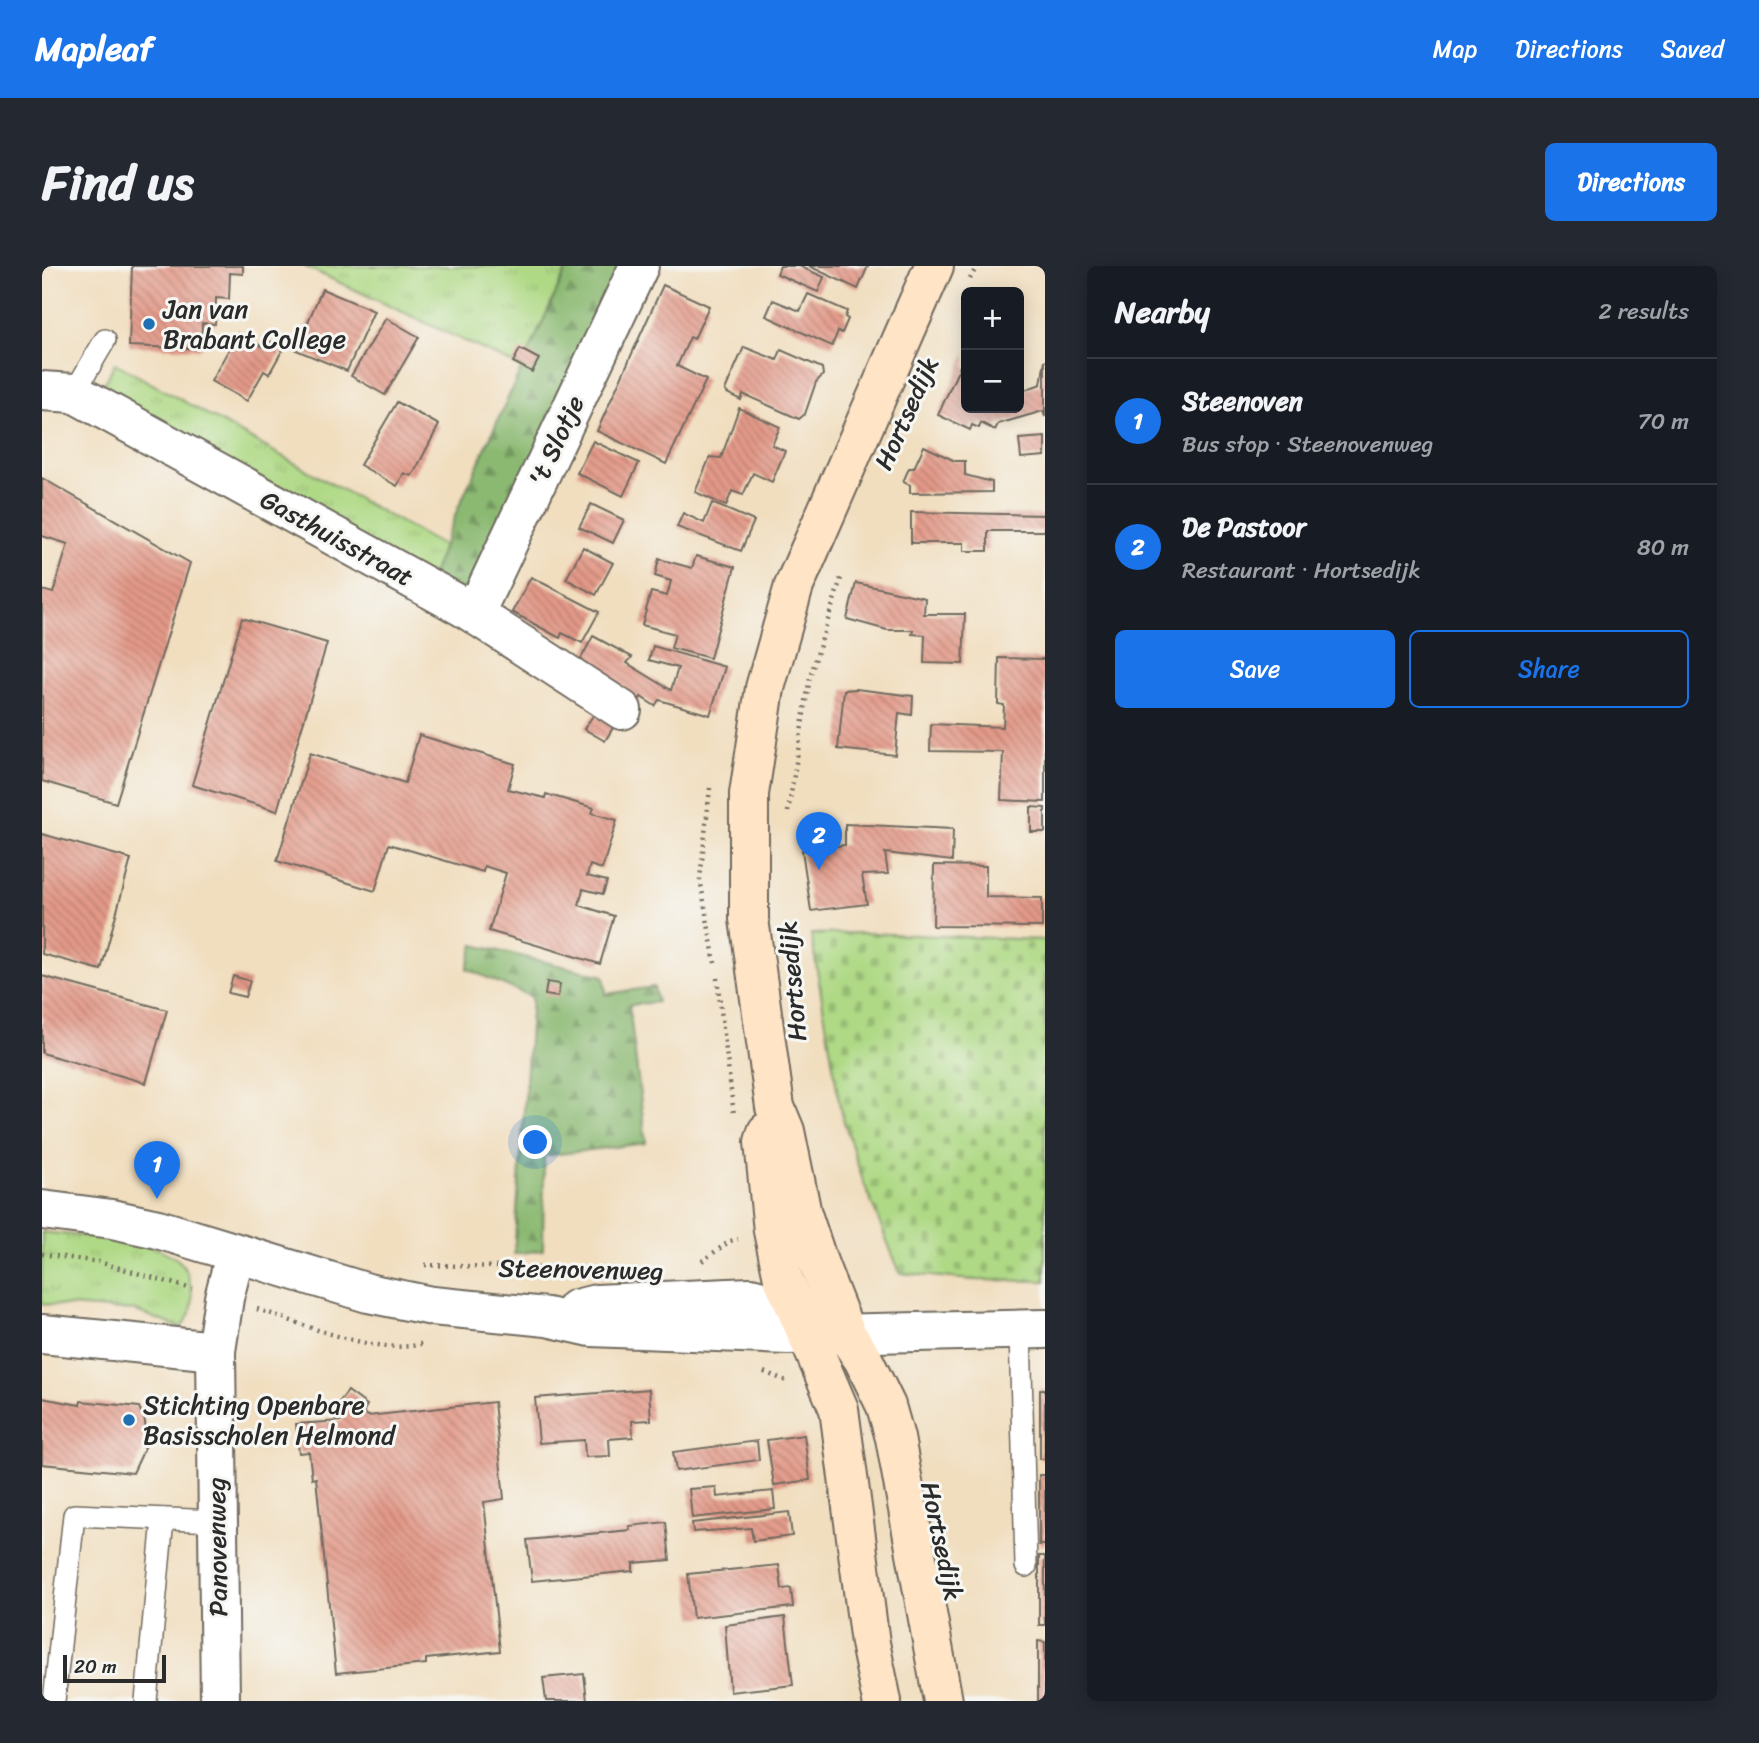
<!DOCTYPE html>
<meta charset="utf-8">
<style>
body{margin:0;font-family:Sriracha,sans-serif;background:#242831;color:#f1f3f6}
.controls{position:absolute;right:21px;top:21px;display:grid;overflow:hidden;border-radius:10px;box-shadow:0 4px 18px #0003}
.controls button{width:63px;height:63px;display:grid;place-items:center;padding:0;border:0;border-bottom:2px solid #363941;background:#171b24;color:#f1f3f6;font:35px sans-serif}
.scale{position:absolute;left:21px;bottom:18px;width:103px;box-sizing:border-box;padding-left:7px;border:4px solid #2b2b2b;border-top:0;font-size:19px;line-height:24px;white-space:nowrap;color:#2b2b2b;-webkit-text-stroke:5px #f6f6f2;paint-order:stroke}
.you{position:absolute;left:494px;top:877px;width:24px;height:24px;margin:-18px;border:5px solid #fff;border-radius:50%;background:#1a73e8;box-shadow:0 0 0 10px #1a73e833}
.badge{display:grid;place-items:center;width:46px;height:46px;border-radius:50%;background:#1a73e8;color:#fff;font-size:23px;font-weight:700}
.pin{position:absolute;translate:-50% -58px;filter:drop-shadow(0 2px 4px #0008)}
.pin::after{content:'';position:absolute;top:37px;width:24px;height:21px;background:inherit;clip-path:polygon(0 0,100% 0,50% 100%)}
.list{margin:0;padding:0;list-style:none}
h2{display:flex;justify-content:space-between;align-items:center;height:91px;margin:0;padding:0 28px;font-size:30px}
h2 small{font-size:23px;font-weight:400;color:#9ea1a6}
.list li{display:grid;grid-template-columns:46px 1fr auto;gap:21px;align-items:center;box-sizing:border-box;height:126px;padding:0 28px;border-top:2px solid #363941}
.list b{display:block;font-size:26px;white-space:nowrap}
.list p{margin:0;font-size:23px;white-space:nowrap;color:#9ea1a6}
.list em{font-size:23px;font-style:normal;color:#9ea1a6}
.actions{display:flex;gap:14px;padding:21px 28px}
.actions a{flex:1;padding:16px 0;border:2px solid #1a73e8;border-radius:10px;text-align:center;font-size:24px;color:#1a73e8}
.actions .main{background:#1a73e8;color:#fff}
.map{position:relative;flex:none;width:1003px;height:1435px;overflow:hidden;border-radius:10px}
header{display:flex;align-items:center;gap:42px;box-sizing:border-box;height:98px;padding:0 35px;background:#1a73e8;color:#fff}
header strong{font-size:33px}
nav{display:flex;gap:38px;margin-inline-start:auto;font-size:24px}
.intro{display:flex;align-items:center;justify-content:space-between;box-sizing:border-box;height:168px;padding:0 42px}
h1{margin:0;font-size:49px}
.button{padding:18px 32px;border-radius:10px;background:#1a73e8;color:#fff;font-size:24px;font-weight:700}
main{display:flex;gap:42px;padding:0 42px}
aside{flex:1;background:#171b24;border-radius:10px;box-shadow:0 4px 18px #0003}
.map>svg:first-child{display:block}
.grass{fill:url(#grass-tufts);stroke:#6d8258;stroke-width:2}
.forest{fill:url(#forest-firs);stroke:#5b724e;stroke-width:2}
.cemetery{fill:url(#cemetery-stones);stroke:#6d8258;stroke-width:2}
.building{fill:url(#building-back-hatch)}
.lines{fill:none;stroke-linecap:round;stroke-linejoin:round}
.lane-casing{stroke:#706a5f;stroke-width:24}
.street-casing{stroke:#706a5f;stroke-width:42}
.secondary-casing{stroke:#706a5f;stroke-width:42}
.path{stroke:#706a5f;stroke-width:4.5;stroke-dasharray:2 5;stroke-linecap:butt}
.lane{stroke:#fff;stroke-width:21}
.street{stroke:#fff;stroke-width:38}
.secondary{stroke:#ffe4c6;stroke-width:38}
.poi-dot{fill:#1f6fb2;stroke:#f6f6f2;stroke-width:2.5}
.labels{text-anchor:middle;stroke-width:6;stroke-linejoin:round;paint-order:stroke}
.poi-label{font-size:26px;fill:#2b2b2b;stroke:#f6f6f2;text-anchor:start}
.street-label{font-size:26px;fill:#2b2b2b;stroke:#f6f6f2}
</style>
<header>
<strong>Mapleaf</strong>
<nav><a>Map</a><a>Directions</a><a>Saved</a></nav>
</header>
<div class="intro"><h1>Find us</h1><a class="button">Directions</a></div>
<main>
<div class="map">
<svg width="1003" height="1435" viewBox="0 0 1003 1435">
<defs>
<pattern id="grass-tufts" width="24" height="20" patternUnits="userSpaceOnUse" patternTransform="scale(1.75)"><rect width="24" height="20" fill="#afd985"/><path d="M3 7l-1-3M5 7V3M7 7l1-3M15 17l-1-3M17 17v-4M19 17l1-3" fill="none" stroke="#97ba73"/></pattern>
<pattern id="forest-firs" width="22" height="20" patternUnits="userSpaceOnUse" patternTransform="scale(1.75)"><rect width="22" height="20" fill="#8bb972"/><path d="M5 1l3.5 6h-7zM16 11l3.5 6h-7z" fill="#72975e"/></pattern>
<pattern id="cemetery-stones" width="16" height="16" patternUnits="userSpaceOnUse" patternTransform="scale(1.75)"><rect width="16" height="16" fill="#afd985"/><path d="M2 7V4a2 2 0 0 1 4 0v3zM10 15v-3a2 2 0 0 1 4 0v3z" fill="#97ba73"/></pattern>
<pattern id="building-back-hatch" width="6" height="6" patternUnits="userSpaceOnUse" patternTransform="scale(1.75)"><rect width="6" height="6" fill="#e39988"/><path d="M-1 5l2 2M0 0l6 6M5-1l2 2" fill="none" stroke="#b87d6f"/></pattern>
</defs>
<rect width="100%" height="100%" fill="#f6f6f2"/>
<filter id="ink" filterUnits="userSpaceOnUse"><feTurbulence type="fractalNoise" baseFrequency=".0143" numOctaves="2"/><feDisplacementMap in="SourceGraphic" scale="14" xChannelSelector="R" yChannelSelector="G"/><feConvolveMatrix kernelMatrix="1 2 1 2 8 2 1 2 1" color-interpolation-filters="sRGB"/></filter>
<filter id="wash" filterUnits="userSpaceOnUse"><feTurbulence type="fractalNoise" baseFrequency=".00686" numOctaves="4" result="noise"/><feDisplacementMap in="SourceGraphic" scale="28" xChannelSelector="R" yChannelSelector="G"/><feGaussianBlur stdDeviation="1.57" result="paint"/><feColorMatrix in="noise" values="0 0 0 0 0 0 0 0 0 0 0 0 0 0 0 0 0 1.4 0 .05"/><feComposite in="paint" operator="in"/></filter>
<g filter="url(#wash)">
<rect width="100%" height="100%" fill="#f1debf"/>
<!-- grass -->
<g class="grass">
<polygon points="262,0 526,0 480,102"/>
<polygon points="73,97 401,280 388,314 60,122"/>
<path d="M0,966C38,971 106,970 136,994C145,1001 147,1012 149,1022C153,1039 149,1049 139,1062L94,1045L0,1038Z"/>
</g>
<!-- forest -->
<g class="forest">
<polygon points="526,0 580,0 433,328 388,314 417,240"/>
<polygon points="432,679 562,710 564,728 612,721 615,736 587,739 604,877 502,890 501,984 472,988 490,731 425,703"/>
</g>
<!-- cemetery -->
<polygon class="cemetery" points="822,667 1003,674 1003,1015 930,1014 858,1007 821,915 799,846 769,668"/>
<g id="blocks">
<!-- building -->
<g class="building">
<polygon points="90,0 201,0 201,8 188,7 187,33 174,32 173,58 160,57 159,83 87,80"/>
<polygon points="738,0 757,0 782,11 776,26 735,8"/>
<polygon points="767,0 826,0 816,23"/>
<polygon points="621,19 667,40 652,73 648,71 635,100 664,114 624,198 555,165"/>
<polygon points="280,23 332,45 305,105 254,84"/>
<polygon points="766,28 805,45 803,51 806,53 800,67 796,65 790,80 724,50 731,34 758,45"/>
<polygon points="344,52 377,71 343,129 309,110"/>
<polygon points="196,67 221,81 226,74 241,83 227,108 222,105 205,135 169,115"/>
<polygon points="702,81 735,94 739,84 780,102 781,109 774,116 763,148 757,153 701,128 699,134 685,127 683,124"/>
<polygon points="478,83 497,93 490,106 471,96"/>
<polygon points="924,87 924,142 977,142 977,126 999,118 1003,94 1003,151 1001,145 956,158 953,164 939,157 937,162 930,159 928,164 896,149"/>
<polygon points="355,136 397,159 373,205 369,210 362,207 355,220 318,199"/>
<polygon points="697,142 738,161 730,179 743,185 730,216 711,207 701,229 690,225 684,240 653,226 668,191 679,192"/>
<polygon points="1003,171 1003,190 979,192 977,173"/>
<polygon points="551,175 597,197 581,230 535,207"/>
<polygon points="882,180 913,195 923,195 923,209 950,216 950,226 868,227 868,219 861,216 867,202 872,202"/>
<polygon points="0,212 148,297 74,537 0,515 0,324 11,327 26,278 0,270"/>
<polygon points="670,237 712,255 699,285 635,261 641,247 662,257"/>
<polygon points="549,238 582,254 571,277 537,261"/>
<polygon points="869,246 1003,249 1003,265 946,265 946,285 922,285 922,277 869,277"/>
<polygon points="541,281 571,297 554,329 524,313"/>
<polygon points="654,290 693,301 668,392 629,382 633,368 600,359 609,326 625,330 629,315 613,310 617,293 650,302"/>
<polygon points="489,311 557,346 540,377 520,367 518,372 470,346"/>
<polygon points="814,317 883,332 882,348 923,348 921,398 882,397 883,369 870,368 871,364 845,364 805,353"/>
<polygon points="200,352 285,377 235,545 150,519"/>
<polygon points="551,370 590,391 585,397 629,424 636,402 607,394 611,380 683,401 668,449 617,434 613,440 599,431 592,442 534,402"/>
<polygon points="957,392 1003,393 1003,536 959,534 961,486 888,485 889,458 961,461 962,439 956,438"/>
<polygon points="814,423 871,430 870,449 857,447 853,489 796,483 802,424"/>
<polygon points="552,448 572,460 563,475 542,463"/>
<polygon points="377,469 473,498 466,523 503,532 504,528 552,542 550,547 575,554 560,603 548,599 545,610 565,615 561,628 541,623 537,639 572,650 558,698 447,665 464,607 442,600 441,606 347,578 333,625 235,595 268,487 363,517"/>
<polygon points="989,541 1003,542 1003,566 989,566"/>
<polygon points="803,558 911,563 910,595 843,587 846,608 820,609 825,638 769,645 760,584 803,579"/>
<polygon points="0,568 89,593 59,704 0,688"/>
<polygon points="892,599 944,600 944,631 1000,632 1000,661 891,660"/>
<polygon points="0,710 125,744 104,817 0,787"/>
<polygon points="191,710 208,715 203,731 186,727"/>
<polygon points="505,716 518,718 516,731 503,729"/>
<polygon points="607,1123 609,1154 590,1155 591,1171 567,1173 568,1190 543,1191 542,1174 497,1177 493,1132"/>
<rect x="998" y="1123" width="5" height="70"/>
<polygon points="306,1125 325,1139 321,1146 326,1150 452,1136 462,1233 442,1236 458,1385 384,1393 384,1398 294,1407 274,1212 270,1213 267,1186 257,1187 254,1158 299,1155 302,1152 292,1143"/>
<polygon points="0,1132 38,1139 39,1135 97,1141 103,1156 104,1179 91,1207 0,1198"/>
<polygon points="762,1169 768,1214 732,1219 725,1174"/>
<polygon points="715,1175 717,1194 634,1205 631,1186"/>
<rect x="997" y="1209" width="6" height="70"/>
<polygon points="674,1221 675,1231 731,1225 733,1243 650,1252 647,1223"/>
<polygon points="747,1246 750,1270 711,1275 709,1262 651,1266 650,1257"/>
<polygon points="624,1256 628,1294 591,1297 591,1305 490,1315 485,1274 588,1264 587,1260"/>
<rect x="997" y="1290" width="6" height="69"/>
<polygon points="737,1299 740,1323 749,1322 751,1341 651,1352 646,1308"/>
<polygon points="743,1351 751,1419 688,1426 683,1359"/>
<polygon points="996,1375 1003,1376 1003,1435 996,1435"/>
<polygon points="542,1408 545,1435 504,1435 501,1412"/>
</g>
</g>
</g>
<g filter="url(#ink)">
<use href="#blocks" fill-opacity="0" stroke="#706a5f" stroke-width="2"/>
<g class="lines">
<defs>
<g id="lane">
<polyline points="32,127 63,74"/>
<polyline points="978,1063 984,1300"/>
<polyline points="12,1435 32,1249 174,1255"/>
<polyline points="104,1435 121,1253"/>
</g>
<g id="street">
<polyline points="0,125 32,127 423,342 580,444"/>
<polyline points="423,342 440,332 597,0"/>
<polyline points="0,944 70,953 116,963 326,1027 390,1040 505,1051 549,1061 746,1069 1003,1063"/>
<polyline points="534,1043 554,1038 709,1031 754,1043 780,1056"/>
<polyline points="0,1068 174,1085"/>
<polyline points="178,1435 174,1085 182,1032 193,989"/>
</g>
<g id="secondary">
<polyline points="892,0 752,320 723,422 707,528 707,653 733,841 743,865 760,948 777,999 804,1068 821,1093 844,1140 853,1172 901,1435"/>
<polyline points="725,866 722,876 731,965 741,1012 797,1143 828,1377 840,1435"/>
</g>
</defs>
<!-- lane casing -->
<use href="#lane" class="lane-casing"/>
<!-- street casing -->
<use href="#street" class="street-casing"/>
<!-- secondary casing -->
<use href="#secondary" class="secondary-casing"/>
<!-- path -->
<g class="path">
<polyline points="928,13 935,0"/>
<polyline points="668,522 658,613 673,697"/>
<polyline points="746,546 768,411 800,309"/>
<polyline points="675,712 692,849"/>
<polyline points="0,988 57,996 150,1023"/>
<polyline points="660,995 688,975 696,973"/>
<polyline points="383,999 535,1003"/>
<path d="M215,1043C259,1057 338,1092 382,1077"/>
<polyline points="722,1106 747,1116"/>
</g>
<!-- lane -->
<use href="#lane" class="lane"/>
<!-- street -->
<use href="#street" class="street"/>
<!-- secondary -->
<use href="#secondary" class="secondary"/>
</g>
</g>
<!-- markers -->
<g class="poi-dot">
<circle cx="107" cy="58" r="7"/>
<circle cx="87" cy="1154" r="7"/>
</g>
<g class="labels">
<!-- poi labels -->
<g class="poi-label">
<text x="121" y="52">Jan van<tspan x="121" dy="30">Brabant College</tspan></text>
<text x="101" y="1148">Stichting Openbare<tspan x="101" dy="30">Basisscholen Helmond</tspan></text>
</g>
<!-- street labels -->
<g class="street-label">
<text transform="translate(864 147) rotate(-66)" y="9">Hortsedijk</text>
<text transform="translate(514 175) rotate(-65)" y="9">'t Slotje</text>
<text transform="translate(295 272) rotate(29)" y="9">Gasthuisstraat</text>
<text transform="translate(750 715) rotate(-95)" y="9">Hortsedijk</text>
<text transform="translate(539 1003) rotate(1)" y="9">Steenovenweg</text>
<text transform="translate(900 1275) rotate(78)" y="9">Hortsedijk</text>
<text transform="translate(175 1281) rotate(-91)" y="9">Panovenweg</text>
</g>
</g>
</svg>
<div class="controls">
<button>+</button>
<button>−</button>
</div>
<div class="scale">20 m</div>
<div class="you"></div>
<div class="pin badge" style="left:115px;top:933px">1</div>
<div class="pin badge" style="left:777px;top:604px">2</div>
</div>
<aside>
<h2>Nearby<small>2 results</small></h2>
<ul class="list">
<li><span class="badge">1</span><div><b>Steenoven</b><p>Bus stop · Steenovenweg</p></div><em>70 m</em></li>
<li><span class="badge">2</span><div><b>De Pastoor</b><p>Restaurant · Hortsedijk</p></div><em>80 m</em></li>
</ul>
<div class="actions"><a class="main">Save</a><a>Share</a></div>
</aside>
</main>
